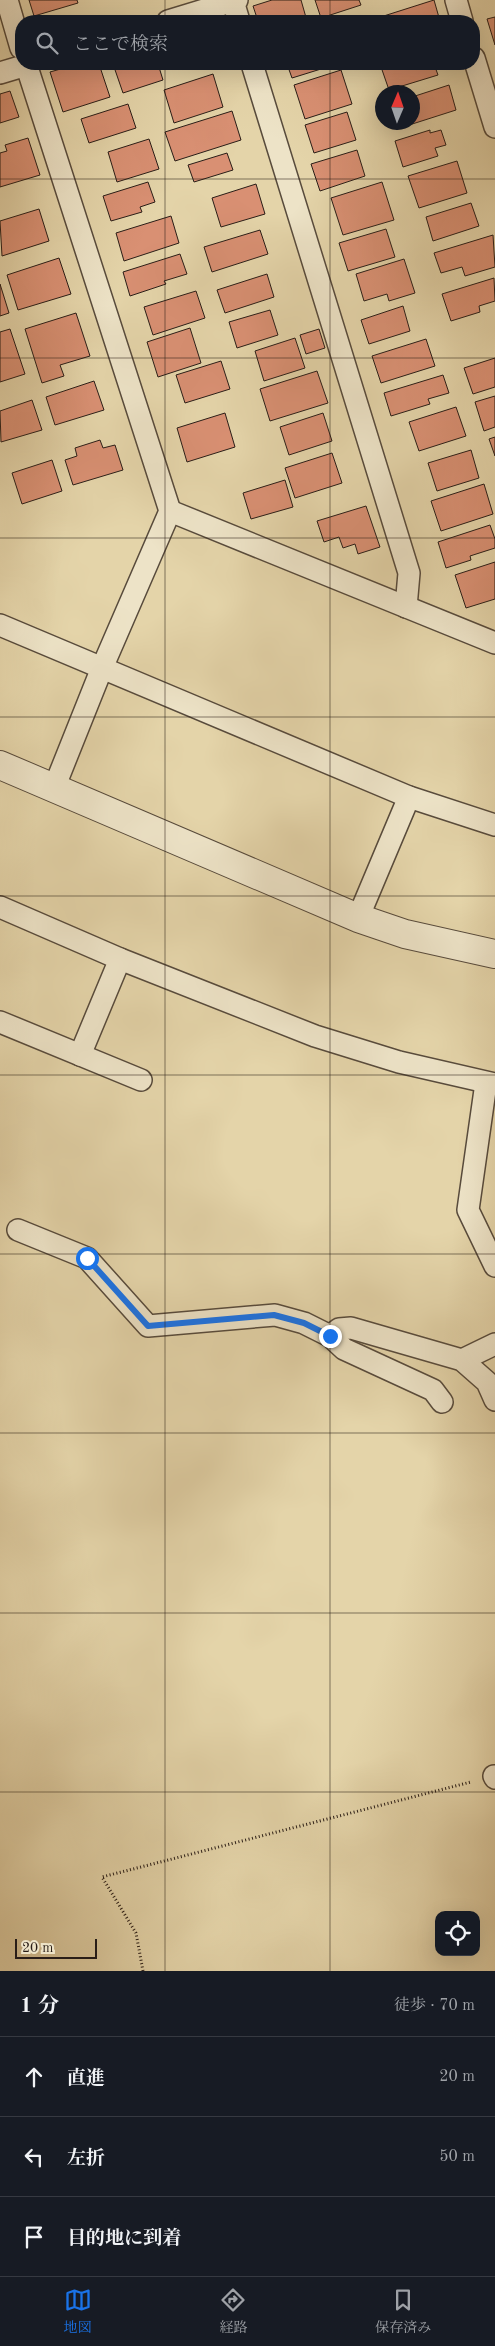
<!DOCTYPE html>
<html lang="ja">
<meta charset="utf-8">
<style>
body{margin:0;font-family:"Old Standard TT","Noto Serif JP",serif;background:#242831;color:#f1f3f6}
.controls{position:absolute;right:15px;bottom:15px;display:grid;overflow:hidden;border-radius:10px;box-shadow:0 5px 20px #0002}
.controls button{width:45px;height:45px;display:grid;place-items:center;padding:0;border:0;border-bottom:1px solid #363941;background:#171b24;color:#f1f3f6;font:25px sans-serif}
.compass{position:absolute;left:375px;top:85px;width:45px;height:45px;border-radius:50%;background:#171b24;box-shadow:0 5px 20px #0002;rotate:2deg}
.scale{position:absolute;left:15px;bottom:12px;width:82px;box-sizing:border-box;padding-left:5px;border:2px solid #291d17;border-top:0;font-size:14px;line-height:18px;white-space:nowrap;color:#291d17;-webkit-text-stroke:4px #ede3c7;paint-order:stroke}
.stop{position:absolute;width:15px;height:15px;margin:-11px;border:4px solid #1a73e8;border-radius:50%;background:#fff}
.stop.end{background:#1a73e8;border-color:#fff;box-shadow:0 1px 5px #0008}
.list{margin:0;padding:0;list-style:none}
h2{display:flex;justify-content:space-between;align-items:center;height:65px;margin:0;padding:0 20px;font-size:21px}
h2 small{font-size:16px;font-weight:400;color:#9ea1a6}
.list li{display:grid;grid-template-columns:32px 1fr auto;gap:15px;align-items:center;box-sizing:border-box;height:80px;padding:0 20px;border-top:1px solid #363941}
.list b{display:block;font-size:19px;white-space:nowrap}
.list em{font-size:16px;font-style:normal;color:#9ea1a6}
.icon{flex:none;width:28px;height:28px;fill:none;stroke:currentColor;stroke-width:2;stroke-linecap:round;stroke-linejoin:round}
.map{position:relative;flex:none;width:495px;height:1971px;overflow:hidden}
.search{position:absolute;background:#171b24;box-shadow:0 5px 20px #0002;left:15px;right:15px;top:15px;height:55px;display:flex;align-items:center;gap:12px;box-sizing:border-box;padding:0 18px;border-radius:20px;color:#9ea1a6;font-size:19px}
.sheet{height:305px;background:#171b24}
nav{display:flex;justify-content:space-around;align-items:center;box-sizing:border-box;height:70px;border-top:1px solid #363941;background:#171b24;font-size:14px;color:#9ea1a6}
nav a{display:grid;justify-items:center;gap:2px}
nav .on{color:#1a73e8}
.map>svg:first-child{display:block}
.building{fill:#d99073;stroke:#291d17}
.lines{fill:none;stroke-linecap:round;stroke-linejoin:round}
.minor-casing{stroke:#584b3c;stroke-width:24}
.tertiary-casing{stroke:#584b3c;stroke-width:30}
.path{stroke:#291d17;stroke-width:3;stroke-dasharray:1 2.5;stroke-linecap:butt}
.minor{stroke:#ede3c7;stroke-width:21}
.tertiary{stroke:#ede3c7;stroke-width:28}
.route{stroke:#1a73e8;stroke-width:6}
.grid{fill:none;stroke:#291d17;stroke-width:1;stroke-opacity:0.55}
</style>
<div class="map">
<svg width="495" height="1971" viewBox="0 0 495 1971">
<rect width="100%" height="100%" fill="#e4d4a9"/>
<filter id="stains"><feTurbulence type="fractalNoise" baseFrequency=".004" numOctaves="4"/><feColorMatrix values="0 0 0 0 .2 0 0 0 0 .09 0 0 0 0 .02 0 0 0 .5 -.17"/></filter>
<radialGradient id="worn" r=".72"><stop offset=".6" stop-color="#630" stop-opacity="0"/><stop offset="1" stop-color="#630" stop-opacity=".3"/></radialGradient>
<!-- building -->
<g class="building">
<polygon points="29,0 77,0 78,3 34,16"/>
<polygon points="272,0 301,0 307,21 258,21 253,6"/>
<polygon points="315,0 359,0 361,5 321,18"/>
<polygon points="434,0 440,21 368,21"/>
<polygon points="495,17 495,45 487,19"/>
<polygon points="78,64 99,64 110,97 63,112 50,72"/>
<polygon points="113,64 158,64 163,80 123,93"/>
<polygon points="180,64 198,64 182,69"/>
<polygon points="287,64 337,64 292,78"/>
<polygon points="380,64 434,64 438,75 389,90"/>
<polygon points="341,70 352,104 305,119 294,85"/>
<polygon points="213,74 223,107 174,123 164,90"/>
<polygon points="449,85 456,110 406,126 405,122 412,122 412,97"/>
<polygon points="10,91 19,117 0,123 0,94"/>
<polygon points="128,104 136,128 89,143 81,119"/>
<polygon points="232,111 241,140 175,161 165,132"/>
<polygon points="347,112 356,140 314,153 305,125"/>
<polygon points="430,130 430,133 441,130 446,145 435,148 438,156 403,167 395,141"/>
<polygon points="28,138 40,175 0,187 0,153 7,151 5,145"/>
<polygon points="149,139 159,169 117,182 108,152"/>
<polygon points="357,150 365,176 320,191 311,164"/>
<polygon points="227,153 233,170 194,182 188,165"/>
<polygon points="457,161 467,193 419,208 408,176"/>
<polygon points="148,182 155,202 140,207 142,212 111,221 103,196"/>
<polygon points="382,182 394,220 343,235 331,198"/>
<polygon points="256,184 265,214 221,227 212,198"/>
<polygon points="471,203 479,226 433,241 426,217"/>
<polygon points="39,209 49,241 2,256 0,221"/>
<polygon points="171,216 179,243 124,261 116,233"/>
<polygon points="386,229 395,257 348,271 339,243"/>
<polygon points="260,230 268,254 212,272 204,247"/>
<polygon points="493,235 495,267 465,276 462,267 441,273 434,253"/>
<polygon points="180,254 187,274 164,281 166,284 130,296 123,272"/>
<polygon points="59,258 71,294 18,310 7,275"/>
<polygon points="404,259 415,293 389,301 387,294 364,301 356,274"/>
<polygon points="267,274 274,297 225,313 217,290"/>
<polygon points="494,278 495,301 479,306 480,312 451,321 442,294"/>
<polygon points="0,284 9,313 0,316"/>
<polygon points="196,291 205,318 153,335 144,307"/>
<polygon points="403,306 410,331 369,344 361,320"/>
<polygon points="270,310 278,335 237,348 229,322"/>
<polygon points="76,313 90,356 60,365 64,376 42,383 25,329"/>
<polygon points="190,328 201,363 158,377 147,342"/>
<polygon points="10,329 25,374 0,382 0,332"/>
<polygon points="319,329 325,348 306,354 300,335"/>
<polygon points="295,338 305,368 264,381 255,351"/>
<polygon points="426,339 435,366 381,383 372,356"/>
<polygon points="495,358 495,387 473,394 464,368"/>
<polygon points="221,361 230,389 185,403 176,375"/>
<polygon points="317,371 328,403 270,421 260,389"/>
<polygon points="443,375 449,393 428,399 430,404 391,416 384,393"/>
<polygon points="94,381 104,410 55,425 46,397"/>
<polygon points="495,396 495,427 484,431 475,402"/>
<polygon points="32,400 42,430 1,442 0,411"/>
<polygon points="456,407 466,436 419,451 409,422"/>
<polygon points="225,413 235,447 187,462 177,428"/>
<polygon points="323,413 332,441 289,455 280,427"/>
<polygon points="495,437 495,456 489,439"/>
<polygon points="100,440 103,448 115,445 123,470 73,485 65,460 77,456 75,448"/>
<polygon points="471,450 479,478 437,491 428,463"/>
<polygon points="332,453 342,483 295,498 285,468"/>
<polygon points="52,460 62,491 22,504 12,473"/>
<polygon points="285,480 293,507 251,519 243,493"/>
<polygon points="484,484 493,514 441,531 431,501"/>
<polygon points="366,506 380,547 358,554 355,544 343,548 339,537 324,542 317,521"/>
<polygon points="490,525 495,539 495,548 470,556 471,560 446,568 438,542"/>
<polygon points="495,562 495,599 466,608 455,575"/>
</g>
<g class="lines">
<defs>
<g id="minor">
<polyline points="7,0 21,48"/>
<polyline points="456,0 462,21"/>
<polyline points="233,1 239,21"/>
<polyline points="168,21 237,0"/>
<polyline points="474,58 495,127"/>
<polyline points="26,64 170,511 102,668 54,788"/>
<polyline points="252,64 409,573 406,607"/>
<polyline points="0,73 30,64"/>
<polyline points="170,511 495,643"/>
<polyline points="0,625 409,797 495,825"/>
<polyline points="0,907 120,959 315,1036 399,1062 495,1084"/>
<polyline points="358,918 409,797"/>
<polyline points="0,1022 141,1080"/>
<polyline points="80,1055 120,959"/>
<polyline points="486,1083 468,1210 495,1266"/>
<polyline points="18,1230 87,1258 148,1326 275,1315 304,1323 330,1336 344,1349 433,1390 442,1402"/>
<polyline points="330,1336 339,1329 351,1328 462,1360 487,1382 495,1400"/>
<polyline points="462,1360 495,1344"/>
<polyline points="494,1776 495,1778"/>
</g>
<polyline id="tertiary" points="0,765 358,918 405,934 495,954"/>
</defs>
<!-- minor casing -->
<use href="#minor" class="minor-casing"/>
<!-- tertiary casing -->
<use href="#tertiary" class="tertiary-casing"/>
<!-- path -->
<polyline class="path" points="143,1971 136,1933 102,1877 471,1782"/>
<!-- minor -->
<use href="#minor" class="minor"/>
<!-- tertiary -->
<use href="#tertiary" class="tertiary"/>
</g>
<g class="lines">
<!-- route -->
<polyline class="route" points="87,1258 148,1326 274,1315 304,1323 330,1336"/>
</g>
<!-- grid -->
<path class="grid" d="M165,0V21M330,0V21M165,64V1971M330,64V1971M0,179H495M0,358H495M0,538H495M0,717H495M0,896H495M0,1075H495M0,1254H495M0,1433H495M0,1613H495M0,1792H495"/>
<rect width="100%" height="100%" filter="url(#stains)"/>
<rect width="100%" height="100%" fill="url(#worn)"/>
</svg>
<div class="controls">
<button><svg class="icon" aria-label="locate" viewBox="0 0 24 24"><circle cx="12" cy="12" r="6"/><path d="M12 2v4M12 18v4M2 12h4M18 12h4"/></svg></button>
</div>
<svg class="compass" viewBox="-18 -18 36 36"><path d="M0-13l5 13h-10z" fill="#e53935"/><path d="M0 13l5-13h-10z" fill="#9ea1a6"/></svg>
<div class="scale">20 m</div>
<div class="stop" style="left:87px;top:1258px"></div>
<div class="stop end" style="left:330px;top:1336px"></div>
<div class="search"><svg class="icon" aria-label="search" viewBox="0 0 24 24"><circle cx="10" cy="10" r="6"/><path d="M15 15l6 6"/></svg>ここで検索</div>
</div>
<section class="sheet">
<h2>1 分<small>徒歩 · 70 m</small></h2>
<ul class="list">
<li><svg class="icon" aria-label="ahead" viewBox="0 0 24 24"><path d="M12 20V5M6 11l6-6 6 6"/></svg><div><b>直進</b></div><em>20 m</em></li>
<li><svg class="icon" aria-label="left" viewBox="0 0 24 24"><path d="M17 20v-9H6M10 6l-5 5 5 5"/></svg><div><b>左折</b></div><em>50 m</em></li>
<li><svg class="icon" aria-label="arrive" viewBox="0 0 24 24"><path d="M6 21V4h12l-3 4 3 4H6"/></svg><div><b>目的地に到着</b></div></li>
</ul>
</section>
<nav>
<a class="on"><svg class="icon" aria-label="map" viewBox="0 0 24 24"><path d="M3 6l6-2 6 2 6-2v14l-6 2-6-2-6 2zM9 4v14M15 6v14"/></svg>地図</a>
<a><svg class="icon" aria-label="directions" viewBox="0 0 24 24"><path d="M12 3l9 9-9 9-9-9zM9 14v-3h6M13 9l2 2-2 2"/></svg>経路</a>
<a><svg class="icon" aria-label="saved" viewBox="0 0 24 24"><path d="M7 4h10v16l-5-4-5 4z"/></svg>保存済み</a>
</nav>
